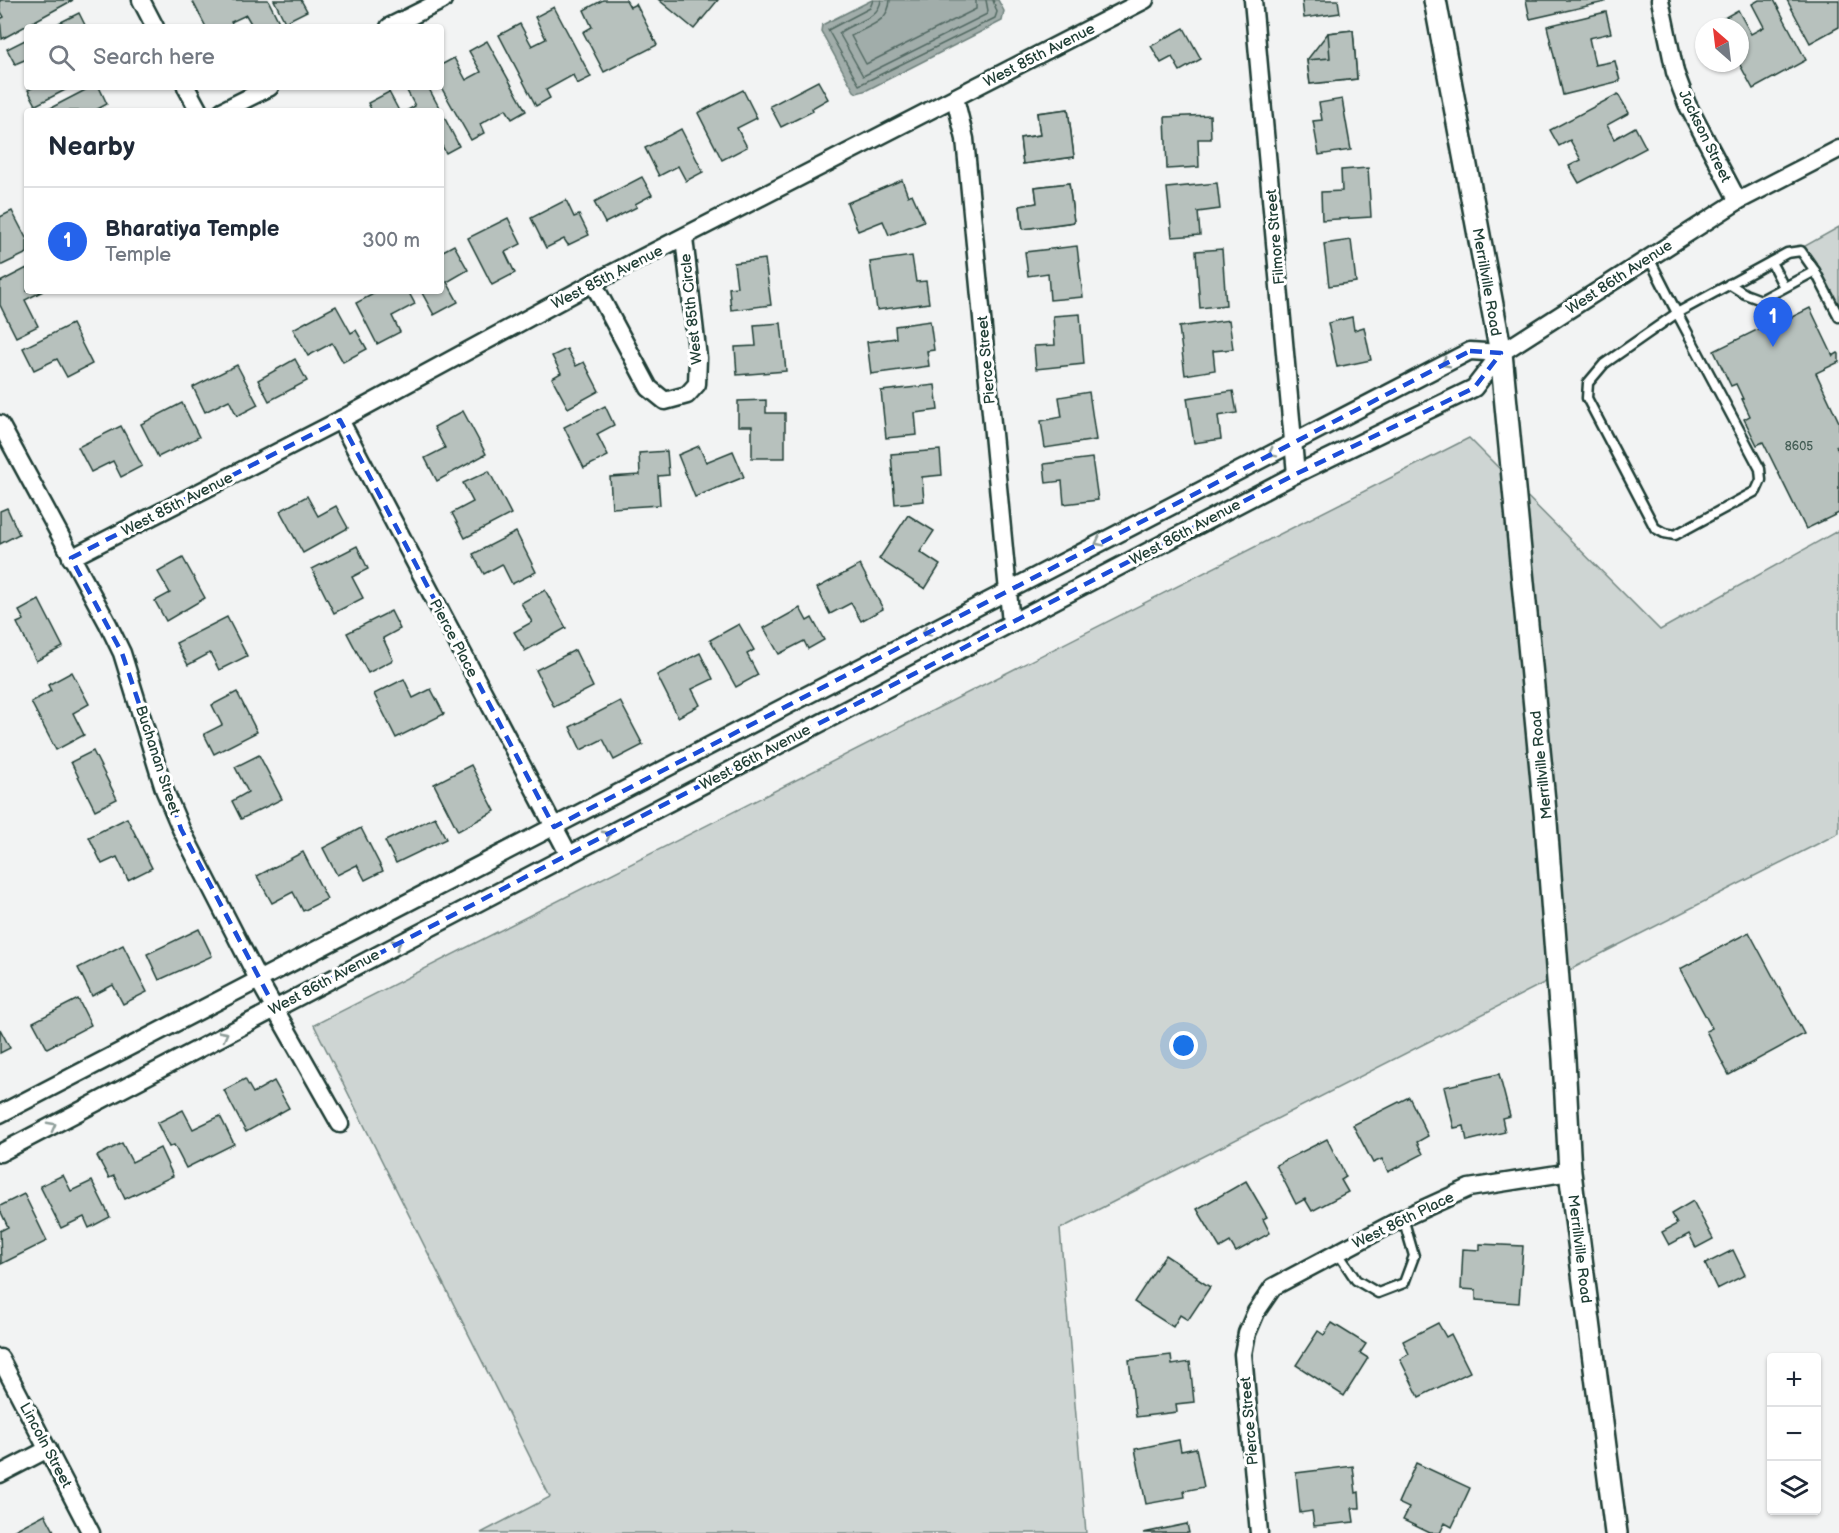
<!DOCTYPE html>
<meta charset="utf-8">
<style>
body{margin:0;font-family:"Balsamiq Sans",sans-serif;background:#f2f2f3;color:#1f2937}
.controls{position:absolute;right:18px;bottom:18px;display:grid;overflow:hidden;border-radius:6px;box-shadow:0 2px 4px #0004}
.controls button{width:54px;height:54px;display:grid;place-items:center;padding:0;border:0;border-bottom:2px solid #e0e1e3;background:#fff;color:#1f2937;font:30px sans-serif}
.compass{position:absolute;left:1695px;top:18px;width:54px;height:54px;border-radius:50%;background:#fff;box-shadow:0 2px 4px #0004;rotate:332deg}
.you{position:absolute;left:1184px;top:1046px;width:21px;height:21px;margin:-15px;border:4px solid #fff;border-radius:50%;background:#1a73e8;box-shadow:0 0 0 9px #1a73e833}
.badge{display:grid;place-items:center;width:39px;height:39px;border-radius:50%;background:#2563eb;color:#fff;font-size:20px;font-weight:700}
.pin{position:absolute;translate:-50% -50px;filter:drop-shadow(0 2px 3px #0008)}
.pin::after{content:'';position:absolute;top:32px;width:21px;height:18px;background:inherit;clip-path:polygon(0 0,100% 0,50% 100%)}
.list{margin:0;padding:0;list-style:none}
h2{display:flex;justify-content:space-between;align-items:center;height:78px;margin:0;padding:0 24px;font-size:26px}
h2 small{font-size:20px;font-weight:400;color:#747a83}
.list li{display:grid;grid-template-columns:39px 1fr auto;gap:18px;align-items:center;box-sizing:border-box;height:108px;padding:0 24px;border-top:2px solid #e0e1e3}
.list b{display:block;font-size:22px;white-space:nowrap}
.list p{margin:0;font-size:20px;white-space:nowrap;color:#747a83}
.list em{font-size:20px;font-style:normal;color:#747a83}
.icon{flex:none;width:33px;height:33px;fill:none;stroke:currentColor;stroke-width:2;stroke-linecap:round;stroke-linejoin:round}
.map{position:relative;flex:none;width:1839px;height:1533px;overflow:hidden}
.search{position:absolute;background:#fff;box-shadow:0 2px 4px #0004;left:24px;top:24px;width:420px;height:66px;display:flex;align-items:center;gap:15px;box-sizing:border-box;padding:0 21px;border-radius:6px;color:#747a83;font-size:22px}
.panel{position:absolute;background:#fff;box-shadow:0 2px 4px #0004;left:24px;top:108px;width:420px;height:186px;border-radius:6px}
.map>svg:first-child{display:block}
.green{fill:#ced5d3;stroke:#768984;stroke-width:1.5}
.water{fill:#a1adaa;stroke:#6d807b;stroke-width:1.5}
.lines{fill:none;stroke-linecap:round;stroke-linejoin:round}
.shore{stroke:#536a63;stroke-width:1.5}
.building{fill:#b7c1bd;stroke:#1f3d34;stroke-width:1.5}
.service-casing{stroke:#1f3d34;stroke-width:13}
.minor-casing{stroke:#1f3d34;stroke-width:21}
.tertiary-casing{stroke:#1f3d34;stroke-width:26}
.service{stroke:#fff;stroke-width:8}
.minor{stroke:#fff;stroke-width:16}
.tertiary{stroke:#fff;stroke-width:21}
.oneway{stroke:#8f9e9a}
.marked{fill:none;stroke:#1d4ed8;stroke-width:4.5;stroke-dasharray:12 8;stroke-linejoin:round}
.labels{text-anchor:middle;stroke-width:6;stroke-linejoin:round;paint-order:stroke}
.number-label{font-size:12px;fill:#455e56}
.street-label{font-size:15px;fill:#1f3d34;stroke:#fff}
</style>
<div class="map">
<svg width="1839" height="1533" viewBox="0 0 1839 1533">
<rect width="100%" height="100%" fill="#f2f3f3"/>
<filter id="ink" filterUnits="userSpaceOnUse"><feTurbulence type="fractalNoise" baseFrequency=".0167" numOctaves="2"/><feDisplacementMap in="SourceGraphic" scale="12" xChannelSelector="R" yChannelSelector="G"/><feConvolveMatrix kernelMatrix="1 2 1 2 8 2 1 2 1" color-interpolation-filters="sRGB"/></filter>
<g filter="url(#ink)">
<!-- green -->
<g class="green">
<polygon points="1839,227 1839,320 1798,250"/>
<polygon points="1469,438 1660,630 1839,530 1839,833 1060,1229 1086,1533 481,1533 550,1497 314,1025"/>
</g>
<!-- water -->
<polygon class="water" points="872,0 998,0 1004,11 1002,21 867,90 857,93 854,91 821,31 822,25"/>
<g class="lines">
<!-- shore -->
<g class="shore">
<polyline points="873,0 870,8 828,30 859,85 995,18 997,12 993,0"/>
<path d="M881,0C879,20 852,22 839,33L863,76L987,14L988,11L986,0"/>
<path d="M890,0C889,23 867,26 851,36L866,64L976,9V0"/>
</g>
</g>
<!-- building -->
<g class="building">
<polygon points="0,0 73,0 2,39 0,19 4,17 0,10"/>
<polygon points="192,0 268,0 280,24 275,27 253,27 246,15 231,22 234,27 206,27"/>
<polygon points="274,0 301,0 307,11 285,22"/>
<polygon points="603,0 626,0 630,7 636,4 657,45 604,72 583,32 592,27 584,10"/>
<polygon points="659,0 718,0 694,29"/>
<polygon points="1302,0 1338,0 1340,13 1304,18"/>
<polygon points="1526,0 1605,0 1605,2 1530,19"/>
<polygon points="1759,0 1774,0 1806,60 1753,89 1739,63 1740,27 1720,27 1717,22 1738,10 1751,34 1764,27 1752,4"/>
<polygon points="1787,0 1839,0 1839,27 1810,43"/>
<polygon points="554,7 591,77 577,84 573,75 546,90 550,98 536,106 499,35 520,24 532,46 546,39 535,17"/>
<polygon points="1606,12 1611,33 1589,38 1595,65 1615,61 1620,81 1563,95 1547,26"/>
<polygon points="79,13 86,27 51,27"/>
<polygon points="1184,28 1201,59 1180,71 1172,57 1161,63 1151,46"/>
<polygon points="1353,30 1357,79 1310,84 1307,60 1328,33"/>
<polygon points="1353,30 1357,79 1310,84 1307,60 1330,58 1328,33"/>
<polygon points="27,39 27,59 15,64 7,49"/>
<polygon points="487,41 526,111 512,119 506,109 480,124 484,133 471,140 441,87 441,65 454,58 466,80 481,72 469,51"/>
<polygon points="818,81 828,99 812,108 813,111 781,127 770,106"/>
<polygon points="34,87 71,87 36,105 28,90"/>
<polygon points="91,87 99,87 107,104 94,111 45,111"/>
<polygon points="405,87 428,87 441,111 406,111 415,106"/>
<polygon points="743,90 757,118 737,128 747,147 722,160 698,113"/>
<polygon points="389,92 399,111 372,111 368,103"/>
<polygon points="1618,94 1629,113 1607,125 1614,139 1635,127 1646,148 1579,183 1569,166 1581,160 1570,140 1559,146 1550,130"/>
<polygon points="1342,99 1351,150 1319,155 1313,121 1322,120 1319,103"/>
<polygon points="1068,109 1074,157 1023,164 1020,138 1040,135 1037,113"/>
<polygon points="1068,109 1074,157 1023,164 1020,138 1040,135 1037,113"/>
<polygon points="441,111 459,146 446,153 441,144"/>
<polygon points="1210,115 1211,139 1198,139 1199,167 1167,169 1165,117"/>
<polygon points="681,129 703,172 686,181 678,166 659,176 645,148"/>
<polygon points="1368,168 1371,217 1322,220 1321,192 1342,191 1341,170"/>
<polygon points="642,177 652,195 635,204 637,207 605,223 594,202"/>
<polygon points="902,180 908,196 912,194 924,221 889,235 883,221 858,231 847,203"/>
<polygon points="1069,183 1074,222 1023,229 1020,206 1037,203 1035,187"/>
<polygon points="1069,183 1074,222 1023,229 1020,206 1037,203 1035,187"/>
<polygon points="1217,183 1220,209 1198,212 1200,235 1172,237 1167,188"/>
<polygon points="566,200 574,217 579,215 589,235 568,245 564,239 546,248 531,218"/>
<polygon points="12,211 27,240 27,253 0,266 0,217"/>
<polygon points="508,218 521,244 505,252 515,273 492,285 468,238"/>
<polygon points="1351,240 1356,282 1329,286 1324,244"/>
<polygon points="454,245 468,270 447,282 458,302 434,315 421,291 441,291 441,252"/>
<polygon points="1077,246 1083,297 1050,300 1048,273 1028,276 1025,252"/>
<polygon points="1222,249 1226,305 1200,308 1196,251"/>
<polygon points="912,256 916,282 926,281 929,303 877,310 870,262"/>
<polygon points="765,259 771,305 731,310 729,288 737,287 734,263"/>
<polygon points="27,268 27,291 43,291 25,300 38,326 16,337 0,305 0,282"/>
<polygon points="379,291 408,291 415,304 392,316 400,332 377,344 356,303"/>
<polygon points="336,306 351,333 356,330 367,349 343,362 332,343 308,356 293,329"/>
<polygon points="1810,308 1833,356 1838,353 1839,354 1839,362 1816,373 1839,422 1839,444 1836,446 1839,452 1839,513 1806,529 1763,442 1757,445 1744,419 1750,416 1742,399 1743,399 1736,384 1731,386 1714,351 1773,322 1774,326"/>
<polygon points="1080,314 1084,364 1036,369 1034,346 1055,345 1053,316"/>
<polygon points="1352,317 1354,330 1364,327 1371,360 1337,367 1328,323"/>
<polygon points="1229,320 1233,349 1213,351 1215,370 1185,375 1179,327"/>
<polygon points="930,321 934,350 927,351 929,366 871,374 867,342 896,338 895,326"/>
<polygon points="781,323 786,371 737,375 735,347 756,346 754,325"/>
<polygon points="72,324 92,364 67,377 57,359 34,370 23,348"/>
<polygon points="567,349 576,366 584,362 599,391 568,408 552,378 561,373 552,356"/>
<polygon points="295,359 307,381 269,401 258,380"/>
<polygon points="237,365 258,405 237,416 229,400 205,412 193,387"/>
<polygon points="935,385 938,410 915,413 917,435 886,438 881,391"/>
<polygon points="1233,391 1237,413 1218,416 1221,439 1194,443 1187,398"/>
<polygon points="1089,392 1096,440 1045,448 1041,421 1062,417 1059,397"/>
<polygon points="766,400 766,413 785,413 785,458 752,458 752,426 738,426 738,401"/>
<polygon points="182,403 199,437 158,457 141,424"/>
<polygon points="605,406 614,425 597,434 608,456 584,468 564,427"/>
<polygon points="463,411 486,454 437,481 425,458 445,448 434,427"/>
<polygon points="121,426 142,466 121,477 113,461 91,472 78,447"/>
<polygon points="699,446 706,462 733,451 744,477 695,497 678,455"/>
<polygon points="940,450 942,475 922,477 924,501 895,504 891,454"/>
<polygon points="667,451 669,475 658,476 660,505 612,508 610,477 640,475 639,453"/>
<polygon points="1092,458 1098,500 1064,504 1062,481 1046,483 1044,464"/>
<polygon points="489,471 511,514 465,538 452,513 473,502 463,483"/>
<polygon points="307,496 318,516 336,506 348,528 303,553 280,511"/>
<polygon points="7,508 19,534 0,544 0,511"/>
<polygon points="908,515 934,531 920,552 940,565 925,589 879,559"/>
<polygon points="516,532 536,572 512,584 502,564 484,574 473,554"/>
<polygon points="357,546 368,569 352,577 363,598 334,613 312,569"/>
<polygon points="183,558 205,598 166,621 155,601 170,593 158,572"/>
<polygon points="860,565 883,609 861,621 851,603 830,614 817,588"/>
<polygon points="545,590 566,628 525,651 514,632 532,622 521,603"/>
<polygon points="39,600 63,647 36,661 17,623 24,620 19,611"/>
<polygon points="800,608 807,621 812,618 824,640 808,649 804,641 779,654 764,628"/>
<polygon points="391,611 400,629 383,638 393,660 368,673 347,633"/>
<polygon points="227,617 247,656 219,670 210,653 188,665 176,643"/>
<polygon points="739,624 754,650 747,654 758,675 736,687 710,640"/>
<polygon points="575,650 593,687 554,707 536,670"/>
<polygon points="700,653 713,679 692,689 700,705 678,717 657,675"/>
<polygon points="72,672 89,704 73,713 84,735 56,750 31,702 51,691 48,685"/>
<polygon points="404,679 413,698 431,689 444,714 396,738 374,694"/>
<polygon points="237,692 257,732 214,754 204,734 222,725 212,705"/>
<polygon points="620,701 643,745 614,760 603,739 581,750 570,727"/>
<polygon points="93,751 117,799 95,810 71,762"/>
<polygon points="259,755 282,799 241,819 232,801 248,792 235,767"/>
<polygon points="471,765 495,811 458,831 434,784"/>
<polygon points="435,817 446,839 396,863 385,841"/>
<polygon points="127,818 152,868 128,880 117,857 102,864 89,837"/>
<polygon points="361,828 383,871 365,880 357,865 337,875 323,848"/>
<polygon points="303,852 327,899 303,911 293,892 272,903 257,876"/>
<polygon points="199,929 212,956 159,980 147,954"/>
<polygon points="1749,932 1804,1034 1729,1075 1706,1031 1712,1028 1680,969"/>
<polygon points="123,945 147,992 123,1004 113,985 92,996 78,968"/>
<polygon points="78,999 91,1025 47,1048 33,1022"/>
<polygon points="0,1029 10,1048 0,1053"/>
<polygon points="1499,1074 1510,1116 1502,1118 1505,1132 1467,1141 1464,1126 1454,1128 1444,1087"/>
<polygon points="245,1079 253,1093 274,1081 289,1108 246,1132 224,1090"/>
<polygon points="1409,1097 1428,1136 1417,1142 1423,1154 1388,1172 1382,1159 1373,1163 1353,1125"/>
<polygon points="183,1110 193,1129 220,1116 234,1144 186,1168 174,1145 169,1147 157,1123"/>
<polygon points="1327,1139 1346,1177 1341,1180 1348,1192 1312,1211 1305,1199 1296,1204 1276,1165"/>
<polygon points="122,1143 132,1162 160,1148 173,1176 125,1199 114,1176 109,1178 97,1156"/>
<polygon points="63,1175 71,1191 92,1181 110,1217 89,1228 84,1217 61,1228 40,1186"/>
<polygon points="1246,1181 1267,1217 1263,1219 1270,1233 1236,1252 1230,1242 1220,1248 1197,1209"/>
<polygon points="24,1194 47,1241 1,1264 0,1231 8,1227 0,1210 0,1206"/>
<polygon points="1693,1201 1713,1239 1696,1248 1689,1234 1669,1245 1662,1232 1677,1224 1671,1214"/>
<polygon points="1480,1244 1523,1246 1519,1303 1476,1300 1476,1290 1461,1289 1463,1249 1480,1250"/>
<polygon points="1733,1250 1745,1275 1717,1289 1705,1264"/>
<polygon points="1165,1255 1197,1276 1196,1278 1210,1287 1188,1320 1180,1315 1173,1327 1134,1302"/>
<polygon points="1332,1323 1366,1344 1360,1353 1368,1358 1344,1396 1296,1365 1318,1331 1324,1335"/>
<polygon points="1438,1323 1446,1337 1451,1334 1470,1372 1419,1397 1400,1359 1409,1354 1403,1341"/>
<polygon points="1171,1355 1172,1365 1190,1362 1194,1402 1176,1404 1177,1412 1136,1417 1129,1360"/>
<polygon points="1179,1440 1181,1451 1196,1448 1204,1487 1184,1491 1185,1497 1146,1504 1135,1449"/>
<polygon points="1416,1463 1470,1488 1452,1527 1445,1523 1440,1533 1430,1533 1403,1520 1409,1508 1398,1503"/>
<polygon points="1353,1466 1356,1493 1359,1492 1360,1508 1352,1508 1354,1522 1314,1526 1312,1511 1300,1513 1296,1473"/>
<polygon points="45,1514 55,1533 9,1533"/>
<polygon points="1187,1524 1189,1533 1143,1533"/>
</g>
<g class="lines">
<defs>
<g id="service">
<polyline points="1649,258 1677,313 1787,253 1801,251 1815,271"/>
<polyline points="1771,262 1784,287"/>
<polyline points="1729,284 1745,294 1761,300 1815,271 1839,317"/>
<polygon points="1677,313 1760,469 1761,480 1756,491 1675,535 1664,533 1655,528 1587,398 1588,383 1604,364"/>
<polyline points="1338,1253 1356,1280 1378,1293 1404,1283 1414,1256 1403,1218"/>
</g>
<g id="minor">
<polyline points="141,0 155,27"/>
<polyline points="1253,0 1296,474"/>
<polyline points="1660,0 1675,72 1687,104 1738,201"/>
<polyline points="389,27 443,0"/>
<polyline points="186,87 199,111"/>
<polyline points="955,98 965,139 1011,623"/>
<polyline points="222,111 270,87"/>
<polyline points="593,283 649,388 665,401 687,395 697,384 698,358 684,238"/>
<polyline points="340,420 569,855"/>
<polyline points="0,424 108,624 122,653 164,789 181,829 259,981 340,1124"/>
<polyline points="71,558 340,420 593,283 1145,0"/>
<polyline points="0,1114 1470,351 1501,353"/>
<polyline points="0,1153 1296,474 1474,388 1501,353 1738,201 1839,149"/>
<polyline points="0,1358 91,1533"/>
<polyline points="0,1474 48,1449"/>
<polyline points="1259,1533 1243,1354 1247,1333 1256,1312 1273,1287 1403,1218 1469,1188 1570,1172"/>
</g>
<polyline id="tertiary" points="1435,0 1501,353 1546,822 1564,1059 1570,1172 1616,1533"/>
</defs>
<!-- service casing -->
<use href="#service" class="service-casing"/>
<!-- minor casing -->
<use href="#minor" class="minor-casing"/>
<!-- tertiary casing -->
<use href="#tertiary" class="tertiary-casing"/>
<!-- service -->
<use href="#service" class="service"/>
<!-- minor -->
<use href="#minor" class="minor"/>
<!-- tertiary -->
<use href="#tertiary" class="tertiary"/>
</g>
<!-- one-way arrows -->
<defs><path id="oneway-chevron" d="M-2-3.5L2.5 0L-2 3.5" fill="none" stroke-width="1.6" stroke-linecap="round" stroke-linejoin="round" transform="scale(1.5)"/></defs>
<g class="oneway">
<use href="#oneway-chevron" transform="translate(1445 363) rotate(153)"/>
<use href="#oneway-chevron" transform="translate(1272 453) rotate(153)"/>
<use href="#oneway-chevron" transform="translate(1099 542) rotate(153)"/>
<use href="#oneway-chevron" transform="translate(926 632) rotate(152)"/>
<use href="#oneway-chevron" transform="translate(607 835) rotate(-28)"/>
<use href="#oneway-chevron" transform="translate(397 944) rotate(-28)"/>
<use href="#oneway-chevron" transform="translate(224 1035) rotate(-28)"/>
<use href="#oneway-chevron" transform="translate(52 1126) rotate(-28)"/>
</g>
</g>
<!-- marked area -->
<path class="marked" d="M1470,351L1501,353L1474,388L1296,474L275,1008L181,829L122,653L71,558L340,420L554,827Z"/>
<g class="labels">
<!-- number labels -->
<g class="number-label">
<text x="1799" y="450">8605</text>
</g>
<!-- street labels -->
<g class="street-label">
<text transform="translate(1039 55) rotate(-27)" y="5">West 85th Avenue</text>
<text transform="translate(1705 136) rotate(64)" y="5">Jackson Street</text>
<text transform="translate(1275 237) rotate(-95)" y="5">Filmore Street</text>
<text transform="translate(607 277) rotate(-27)" y="5">West 85th Avenue</text>
<text transform="translate(1619 277) rotate(-33)" y="5">West 86th Avenue</text>
<text transform="translate(1487 282) rotate(80)" y="5">Merrillville Road</text>
<text transform="translate(691 309) rotate(-96)" y="5">West 85th Circle</text>
<text transform="translate(986 360) rotate(-95)" y="5">Pierce Street</text>
<text transform="translate(177 504) rotate(-27)" y="5">West 85th Avenue</text>
<text transform="translate(1185 532) rotate(-28)" y="5">West 86th Avenue</text>
<text transform="translate(454 638) rotate(62)" y="5">Pierce Place</text>
<text transform="translate(755 757) rotate(-28)" y="5">West 86th Avenue</text>
<text transform="translate(158 760) rotate(72)" y="5">Buchanan Street</text>
<text transform="translate(1541 765) rotate(-96)" y="5">Merrillville Road</text>
<text transform="translate(324 982) rotate(-28)" y="5">West 86th Avenue</text>
<text transform="translate(1403 1220) rotate(-26)" y="5">West 86th Place</text>
<text transform="translate(1580 1249) rotate(83)" y="5">Merrillville Road</text>
<text transform="translate(1249 1421) rotate(-95)" y="5">Pierce Street</text>
<text transform="translate(46 1445) rotate(62)" y="5">Lincoln Street</text>
</g>
</g>
</svg>
<div class="controls">
<button>+</button>
<button>−</button>
<button><svg class="icon" aria-label="layers" viewBox="0 0 24 24"><path d="M12 4l9 5-9 5-9-5zM3 14l9 5 9-5"/></svg></button>
</div>
<svg class="compass" viewBox="-18 -18 36 36"><path d="M0-13l5 13h-10z" fill="#e53935"/><path d="M0 13l5-13h-10z" fill="#747a83"/></svg>
<div class="you"></div>
<div class="pin badge" style="left:1773px;top:347px">1</div>
<div class="search"><svg class="icon" aria-label="search" viewBox="0 0 24 24"><circle cx="10" cy="10" r="6"/><path d="M15 15l6 6"/></svg>Search here</div>
<section class="panel">
<h2>Nearby<small></small></h2>
<ul class="list">
<li><span class="badge">1</span><div><b>Bharatiya Temple</b><p>Temple</p></div><em>300 m</em></li>
</ul>
</section>
</div>
